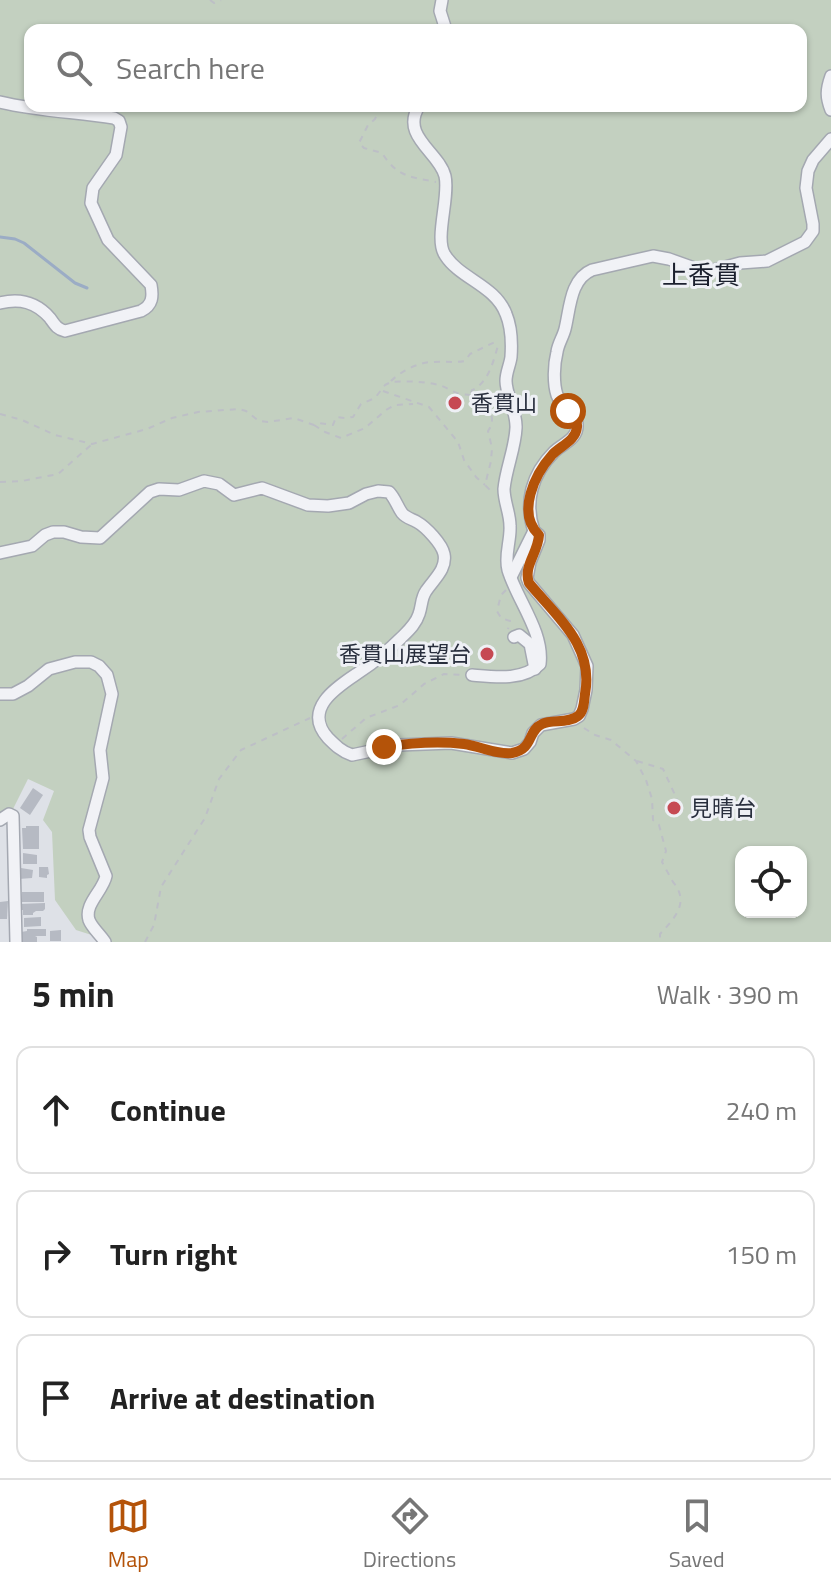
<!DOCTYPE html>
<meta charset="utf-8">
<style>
body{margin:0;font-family:"Titillium Web","Noto Sans JP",sans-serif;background:#f2f2f2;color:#222}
.controls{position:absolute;right:24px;bottom:24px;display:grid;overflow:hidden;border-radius:16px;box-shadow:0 2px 6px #0004}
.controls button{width:72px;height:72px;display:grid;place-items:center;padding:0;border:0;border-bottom:2px solid #e0e0e0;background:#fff;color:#222;font:40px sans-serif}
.stop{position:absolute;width:24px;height:24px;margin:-18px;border:6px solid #b45309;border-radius:50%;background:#fff}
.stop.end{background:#b45309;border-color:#fff;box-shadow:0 2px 8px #0008}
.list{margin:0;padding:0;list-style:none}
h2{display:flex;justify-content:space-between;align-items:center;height:104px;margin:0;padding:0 32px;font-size:34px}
h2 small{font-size:26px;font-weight:400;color:#767676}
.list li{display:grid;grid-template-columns:52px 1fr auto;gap:24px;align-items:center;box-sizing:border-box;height:128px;margin:0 16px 16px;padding:0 16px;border:2px solid #e0e0e0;border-radius:16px}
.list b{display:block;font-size:30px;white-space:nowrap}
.list em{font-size:26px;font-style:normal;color:#767676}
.icon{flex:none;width:44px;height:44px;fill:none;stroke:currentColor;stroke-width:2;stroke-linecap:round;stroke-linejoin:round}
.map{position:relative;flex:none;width:831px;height:942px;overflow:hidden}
.search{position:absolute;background:#fff;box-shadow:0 2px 6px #0004;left:24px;right:24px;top:24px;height:88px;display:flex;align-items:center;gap:20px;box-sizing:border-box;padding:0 28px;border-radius:16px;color:#767676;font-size:30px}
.sheet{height:536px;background:#fff}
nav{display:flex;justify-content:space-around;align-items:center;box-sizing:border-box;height:112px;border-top:2px solid #e0e0e0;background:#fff;font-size:22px;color:#767676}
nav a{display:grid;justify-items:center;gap:4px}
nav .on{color:#b45309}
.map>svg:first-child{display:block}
.green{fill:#c3d0c0;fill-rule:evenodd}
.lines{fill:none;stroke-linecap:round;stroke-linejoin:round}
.stream{stroke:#9bacc5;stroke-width:3}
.building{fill:#b6bac3}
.minor-casing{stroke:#a4a8b1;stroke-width:14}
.path{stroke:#bdbfc6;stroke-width:2;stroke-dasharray:6 6;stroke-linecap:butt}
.minor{stroke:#f1f2f6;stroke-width:11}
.route{stroke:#b45309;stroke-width:10}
.poi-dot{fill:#c64953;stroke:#eef0f5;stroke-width:3}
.labels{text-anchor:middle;stroke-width:6;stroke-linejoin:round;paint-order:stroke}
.poi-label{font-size:22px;fill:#282e3d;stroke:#eef0f5;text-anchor:start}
.quarter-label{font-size:26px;fill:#1b202e;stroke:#eef0f5}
</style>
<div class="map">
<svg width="831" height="942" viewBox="0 0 831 942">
<rect width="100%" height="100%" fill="#dee1e7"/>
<!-- green -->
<path class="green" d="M0,0H831V942H102L101,938L76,930L55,900L52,832L43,820L54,791L28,779L12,811L0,817ZM30,30H801V106H30ZM741,852H801V912H741Z"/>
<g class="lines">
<!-- stream -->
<polyline class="stream" points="0,237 15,239 24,243 75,283 87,288"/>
</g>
<!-- building -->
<g class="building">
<polygon points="33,788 43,795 30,815 20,808"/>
<polygon points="26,826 39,826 39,849 23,849 22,828 26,828"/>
<polygon points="23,853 37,855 37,864 23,864"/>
<polygon points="39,867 48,867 49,874 47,875 47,878 39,877"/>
<polygon points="21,868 33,870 32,878 19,879"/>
<rect x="22" y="892" width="22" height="10"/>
<polygon points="8,901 7,919 0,919 0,902"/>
<polygon points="45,903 45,909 43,911 36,911 33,913 33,915 23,915 23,910 19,910 19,904"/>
<polygon points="41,917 41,926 24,927 24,918"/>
<polygon points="27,929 46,929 46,936 35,936 37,937 37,942 20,942 21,932 27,931"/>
<polygon points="61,930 61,941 50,941 50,931"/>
</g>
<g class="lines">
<defs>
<g id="minor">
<polyline points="442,0 440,11 446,30"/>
<path d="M831,76C826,90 826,97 831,110"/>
<path d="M0,102C37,111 76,112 114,118L119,121L121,127L116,155L93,188L91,203L108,240L151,285C153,296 153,305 141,311L65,331C57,329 55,325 50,318C36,302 20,298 0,303"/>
<path d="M419,106C400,136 439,152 445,176C450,197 434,239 445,255C460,279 495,285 506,314C511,326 512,343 511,357C510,365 506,372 506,381C506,395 517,412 516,428C515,449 506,468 504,489C504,502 510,513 510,526C511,540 504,556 508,570C517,600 544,632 540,664C523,681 495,677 472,675"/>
<path d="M534,531C524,502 532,474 554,452C562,444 578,439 577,425C577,414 561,406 557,395C553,383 554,364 557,352C558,344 563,337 565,329C570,309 570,279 592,270L653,256L669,259L697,269L714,270L740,263L767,261L805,242L813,231V224L806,188L808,171L813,160L831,139"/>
<path d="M0,553L32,546L45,535L53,532H64L81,537L100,538L150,492L159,489L179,490L204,481L219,484L234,495L262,488L308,505L328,506L349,503L366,494L378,491L389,492C395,498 397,506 402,513C406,518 412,519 417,522C426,527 442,544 444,554C447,569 434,579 426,591C421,598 422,606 419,614C416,624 408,631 401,638C388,651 373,663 358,673C337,687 302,709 328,738C335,745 342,752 352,755L399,745L451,743L512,753L524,749L530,742L533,733L541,725L574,719L579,716L582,709L586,690L587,666L573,635L529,583L527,578L530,562L539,540V535L534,531L511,577"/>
<polyline points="514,637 519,635 530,644 535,669"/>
<path d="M0,694H13L28,686L49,669L75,662H91L99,666L107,675L112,694L100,750L103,778L89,830L90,837L106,876C103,891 84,904 89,920C92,928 100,934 105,942"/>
<polyline points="0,820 9,814 13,816 16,942"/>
</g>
</defs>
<!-- minor casing -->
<use href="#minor" class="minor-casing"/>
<!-- path -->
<g class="path">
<polyline points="210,0 214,3 221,0"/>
<path d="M381,106L375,119L368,125L359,143L364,148L382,153C397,177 411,177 436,182"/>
<path d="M391,381C401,371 419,362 433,362C444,361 454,363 465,361L470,354L499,340"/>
<polyline points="383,391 429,407 458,442 464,460 476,477 485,485"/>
<path d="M471,393L472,390C489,383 494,359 499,342"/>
<path d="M0,414L22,420L55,435L92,444L147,429L172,418L198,412L239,409L246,411L259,421L268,422L294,418L314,425L319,423L333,425L336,417L345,418L353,417L361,404L375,398L385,385L391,382C407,381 426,381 442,386C448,388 454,393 460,394C465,395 468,394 472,396C485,402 499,416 488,431L492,448L491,461L485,485L493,493"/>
<polyline points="314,425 325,432 341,438 365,428 386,410 395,405 413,404"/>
<polyline points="0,482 22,481 58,474 91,445"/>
<polyline points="506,590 501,595 497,611 501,618 510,621 508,629"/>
<path d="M584,728L595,735L611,740L636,761L646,780L652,799L653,820L659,825L666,851L662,862L673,882C690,902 675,918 660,934V942"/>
<polyline points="342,739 366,718 400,705 424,684 444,674 462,675"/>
<polyline points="637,761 663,769 681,808"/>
<polyline points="145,942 154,925 161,887 205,818 219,779 241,750 310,718"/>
</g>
<!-- minor -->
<use href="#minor" class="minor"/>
</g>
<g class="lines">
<!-- route -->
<path class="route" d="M384,747C410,743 438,741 464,744C479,746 497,755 512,753C534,749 527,731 542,724C552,719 568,724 578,716C584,712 584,701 585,694C594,645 557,617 529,583C523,566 538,553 539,535C516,513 535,474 552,455C560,446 576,441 577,427C578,421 572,416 568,411"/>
</g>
<!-- markers -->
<g class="poi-dot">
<circle cx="455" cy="403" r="8"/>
<circle cx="487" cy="654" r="8"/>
<circle cx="674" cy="808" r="8"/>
</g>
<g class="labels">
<!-- poi labels -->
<g class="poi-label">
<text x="471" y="411">香貫山</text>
<text x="471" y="662" text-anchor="end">香貫山展望台</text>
<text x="690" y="816">見晴台</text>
</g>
<!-- quarter labels -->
<g class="quarter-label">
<text x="701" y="284">上香貫</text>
</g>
</g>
</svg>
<div class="controls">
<button><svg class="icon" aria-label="locate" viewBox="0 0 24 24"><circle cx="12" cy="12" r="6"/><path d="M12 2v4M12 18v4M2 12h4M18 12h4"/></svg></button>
</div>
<div class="stop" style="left:568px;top:411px"></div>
<div class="stop end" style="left:384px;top:747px"></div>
<div class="search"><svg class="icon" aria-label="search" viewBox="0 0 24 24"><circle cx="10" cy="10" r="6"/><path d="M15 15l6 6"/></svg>Search here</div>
</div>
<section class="sheet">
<h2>5 min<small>Walk · 390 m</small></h2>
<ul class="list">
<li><svg class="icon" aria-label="ahead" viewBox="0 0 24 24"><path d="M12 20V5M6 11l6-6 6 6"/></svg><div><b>Continue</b></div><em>240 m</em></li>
<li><svg class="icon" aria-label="right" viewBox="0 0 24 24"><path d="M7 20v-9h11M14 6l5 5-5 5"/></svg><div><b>Turn right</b></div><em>150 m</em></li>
<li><svg class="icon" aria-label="arrive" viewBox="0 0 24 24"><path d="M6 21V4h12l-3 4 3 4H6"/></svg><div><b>Arrive at destination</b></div></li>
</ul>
</section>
<nav>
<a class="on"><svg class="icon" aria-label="map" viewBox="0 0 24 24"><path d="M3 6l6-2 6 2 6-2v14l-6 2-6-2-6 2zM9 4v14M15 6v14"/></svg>Map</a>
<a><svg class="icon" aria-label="directions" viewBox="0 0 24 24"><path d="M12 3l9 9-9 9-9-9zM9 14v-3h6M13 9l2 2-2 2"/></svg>Directions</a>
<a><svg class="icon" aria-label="saved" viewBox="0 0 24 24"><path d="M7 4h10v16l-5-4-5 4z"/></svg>Saved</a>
</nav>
